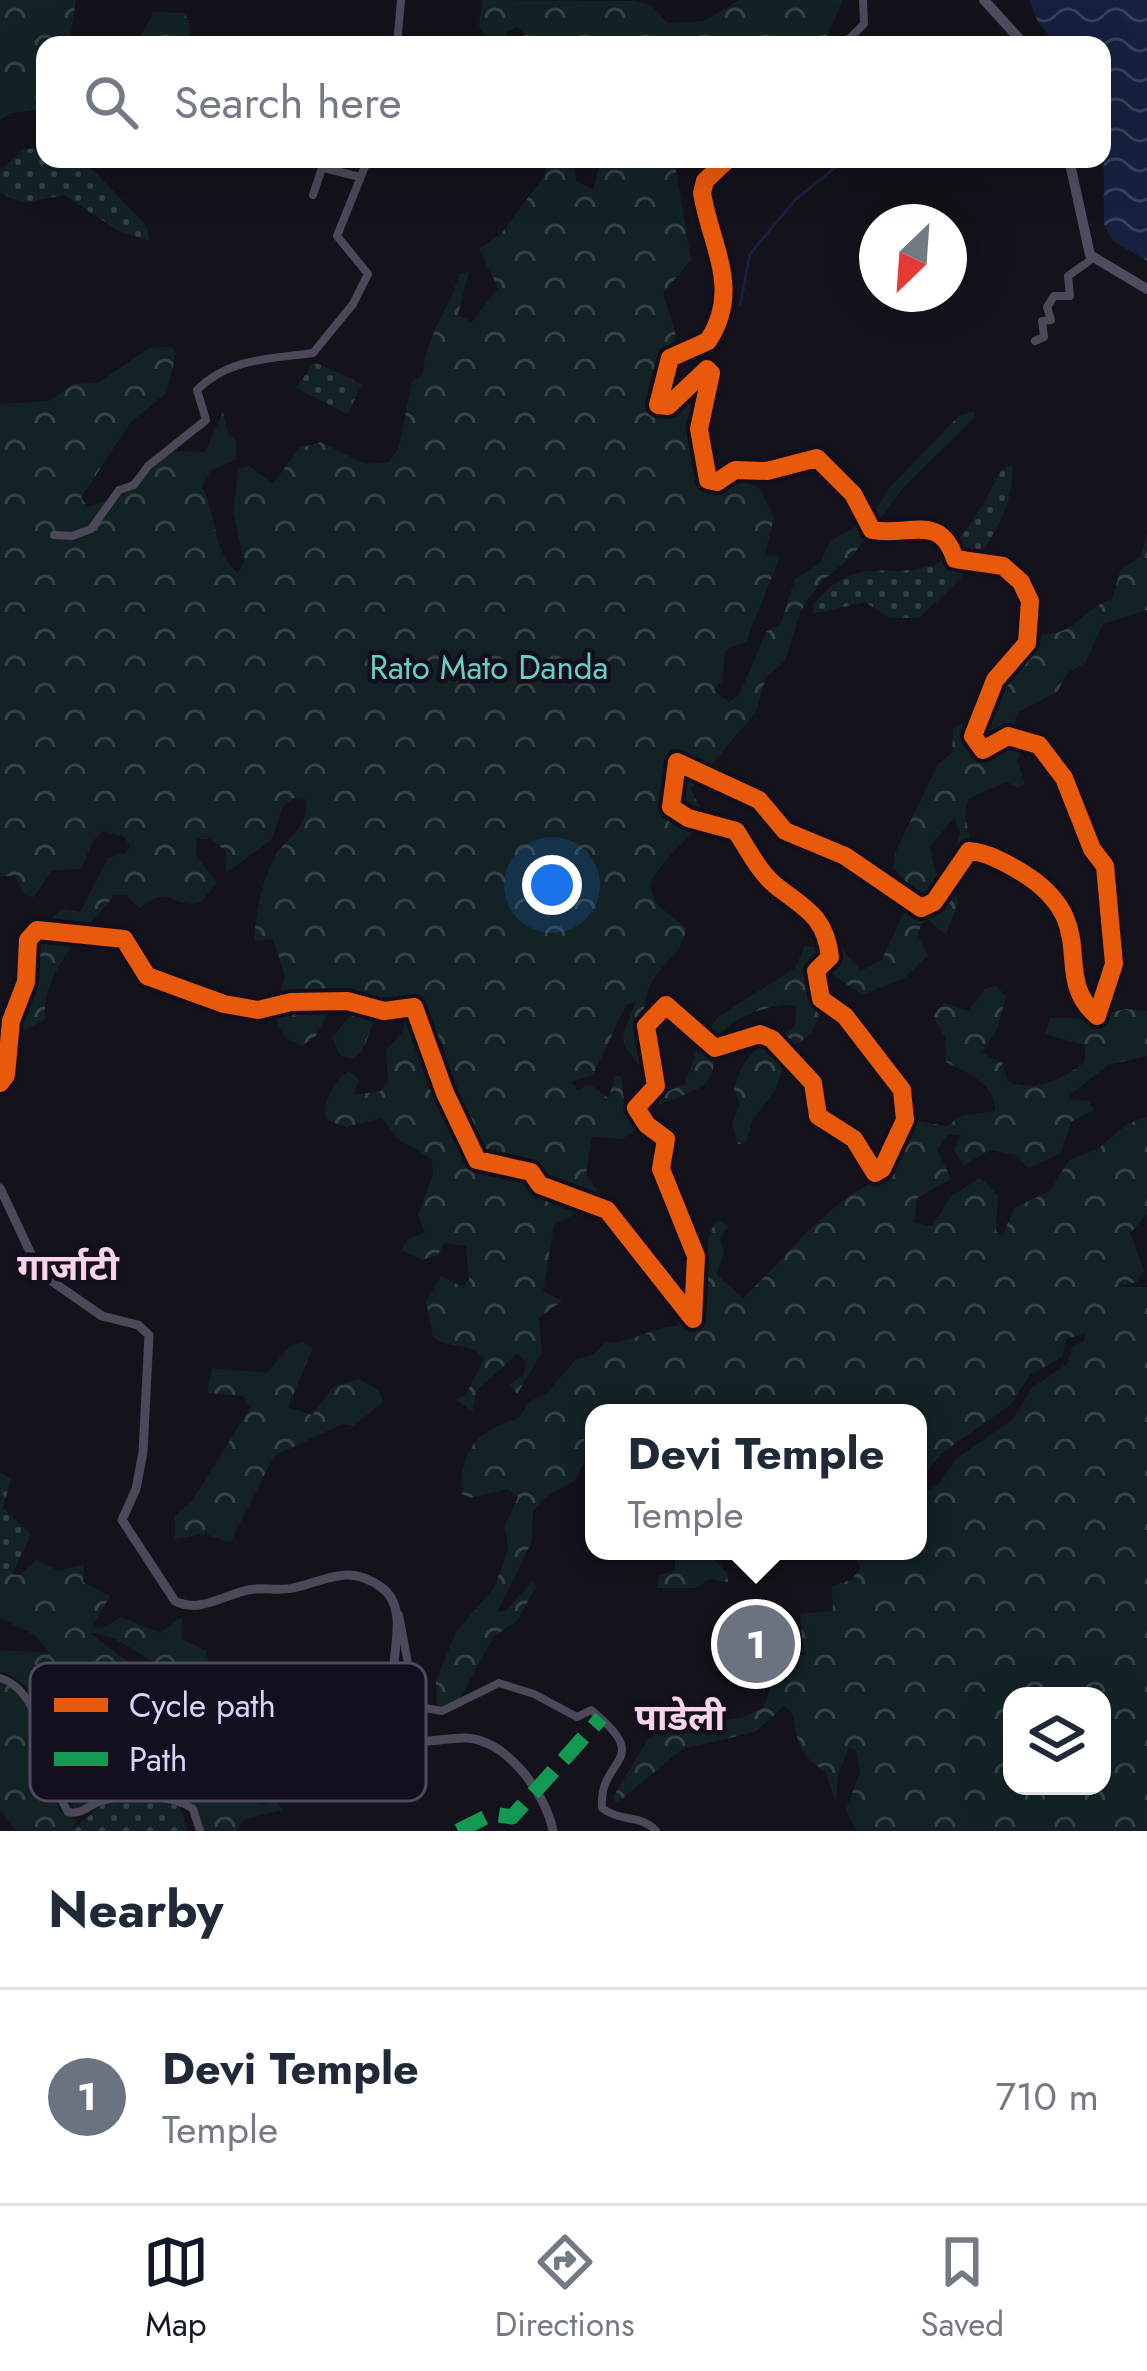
<!DOCTYPE html>
<meta charset="utf-8">
<style>
body{margin:0;font-family:Jost,"Noto Sans Devanagari",sans-serif;background:#f2f2f3;color:#1f2937}
.controls{position:absolute;right:36px;bottom:36px;display:grid;overflow:hidden;border-radius:24px;box-shadow:0 12px 48px #0002}
.controls button{width:108px;height:108px;display:grid;place-items:center;padding:0;border:0;border-bottom:3px solid #e0e1e3;background:#fff;color:#1f2937;font:60px sans-serif}
.compass{position:absolute;left:859px;top:204px;width:108px;height:108px;border-radius:50%;background:#fff;box-shadow:0 12px 48px #0002;rotate:205deg}
.you{position:absolute;left:552px;top:885px;width:42px;height:42px;margin:-30px;border:9px solid #fff;border-radius:50%;background:#1a73e8;box-shadow:0 0 0 18px #1a73e833}
.badge{display:grid;place-items:center;width:78px;height:78px;border-radius:50%;background:#111827;color:#fff;font-size:39px;font-weight:700}
.pin{position:absolute;translate:-50% -50%;border:6px solid #fff;box-shadow:0 3px 12px #0006}
.popup{position:absolute;left:585px;top:1404px;width:342px;height:156px;box-sizing:border-box;display:grid;place-content:center;border-radius:24px;background:#fff;filter:drop-shadow(0 3px 9px #0005);font-size:39px;white-space:nowrap;color:#747a83}
.popup b{font-size:45px;color:#1f2937}
.popup::after{content:'';position:absolute;left:50%;top:100%;margin-left:-24px;border:24px solid transparent;border-top-color:#fff}
.list{margin:0;padding:0;list-style:none}
h2{display:flex;justify-content:space-between;align-items:center;height:156px;margin:0;padding:0 48px;font-size:51px}
h2 small{font-size:39px;font-weight:400;color:#747a83}
.list li{display:grid;grid-template-columns:78px 1fr auto;gap:36px;align-items:center;box-sizing:border-box;height:216px;padding:0 48px;border-top:3px solid #e0e1e3}
.list b{display:block;font-size:45px;white-space:nowrap}
.list p{margin:0;font-size:39px;white-space:nowrap;color:#747a83}
.list em{font-size:39px;font-style:normal;color:#747a83}
.icon{flex:none;width:66px;height:66px;fill:none;stroke:currentColor;stroke-width:2;stroke-linecap:round;stroke-linejoin:round}
.map{position:relative;flex:none;width:1147px;height:1831px;overflow:hidden}
.search{position:absolute;background:#fff;box-shadow:0 12px 48px #0002;left:36px;right:36px;top:36px;height:132px;display:flex;align-items:center;gap:30px;box-sizing:border-box;padding:0 42px;border-radius:24px;color:#747a83;font-size:45px}
.sheet{height:372px;background:#fff}
nav{display:flex;justify-content:space-around;align-items:center;box-sizing:border-box;height:168px;border-top:3px solid #e0e1e3;background:#fff;font-size:33px;color:#747a83}
nav a{display:grid;justify-items:center;gap:6px}
nav .on{color:#111827}
.map>svg:first-child{display:block}
.grass{fill:url(#grass-dots)}
.forest{fill:url(#forest-crowns);fill-rule:evenodd}
.water{fill:url(#water-waves)}
.lines{fill:none;stroke-linecap:round;stroke-linejoin:round}
.stream{stroke:#15213e;stroke-width:3}
.minor{stroke:#4b485a;stroke-width:8}
.tertiary{stroke:#4b485a;stroke-width:9}
.secondary{stroke:#4f4c60;stroke-width:10}
.quiet{stroke:#139951;stroke-width:15;stroke-dasharray:30 15;stroke-linecap:butt}
.cycleway-casing{stroke:#130f1e;stroke-width:26}
.cycleway{stroke:#e8590c;stroke-width:18}
.labels{text-anchor:middle;stroke-width:9;stroke-linejoin:round;paint-order:stroke}
.park-label{font-size:33px;fill:#68cfc0;stroke:#130f1e}
.neighbourhood-label{font-size:36px;font-weight:bold;fill:#f9d4e8;stroke:#130f1e}
.key{fill:#130f1e;stroke:#4f4a60;stroke-width:3}
.key-label{font-size:33px;fill:#dbd2f9}
</style>
<div class="map">
<svg width="1147" height="1831" viewBox="0 0 1147 1831">
<defs>
<pattern id="grass-dots" width="8" height="8" patternUnits="userSpaceOnUse" patternTransform="scale(3)"><rect width="8" height="8" fill="#132325"/><path d="M2 2h.1M6 6h.1" fill="none" stroke="#354245" stroke-width="1.8" stroke-linecap="round"/></pattern>
<pattern id="forest-crowns" width="20" height="18" patternUnits="userSpaceOnUse" patternTransform="scale(3)"><rect width="20" height="18" fill="#132325"/><path d="M2 6a3 3 0 1 1 6 0M12 15a3 3 0 1 1 6 0" fill="none" stroke="#354245"/></pattern>
<pattern id="water-waves" width="16" height="10" patternUnits="userSpaceOnUse" patternTransform="scale(3)"><rect width="16" height="10" fill="#15213e"/><path d="M0 5q4-4 8 0t8 0" fill="none" stroke="#36405b"/></pattern>
</defs>
<rect width="100%" height="100%" fill="#14121a"/>
<!-- grass -->
<g class="grass">
<polygon points="34,148 45,152 45,159 82,159 146,225 150,241 120,232 64,195 23,203 0,193 0,171 22,150"/>
<polygon points="314,362 362,384 348,414 296,388"/>
<path d="M1012,465C1016,525 962,581 918,618H889L865,602L813,614L814,603C864,548 891,585 940,562C965,534 985,505 1001,470Z"/>
<polygon points="0,1472 11,1479 3,1508 31,1534 12,1575 0,1572"/>
<polygon points="131,1798 180,1806 187,1831 71,1831 108,1800"/>
</g>
<!-- forest -->
<g class="forest">
<polygon points="0,0 76,0 69,45 45,45 45,110 10,113 0,120"/>
<polygon points="482,0 634,1 651,5 667,23 705,21 739,0 843,0 823,45 533,45 518,27 507,31 504,45 492,45 479,26"/>
<polygon points="154,12 184,13 190,24 188,45 136,45"/>
<path d="M547,159H575L576,181L593,190L601,159H674L691,260L663,293L676,335L654,407L671,413L694,387L699,391L693,441L696,479L719,487L743,480L760,489L774,517L765,555L780,557L746,642L726,650L722,680L714,690L729,702L739,695L766,632L781,623L795,579L820,563L830,541L871,518L889,488L959,416L974,411L975,417L903,488L852,556L822,581L801,610L785,661L766,677L756,712L691,789L705,819C690,838 658,862 650,885L655,903L686,928C683,955 662,962 651,983C637,1013 642,1069 664,1093L685,1084L698,1046L718,1017L795,968L805,946L843,950L861,971L882,960L914,890L893,868L895,853L938,764L952,753L953,728L971,719C972,680 1003,654 1033,633L1030,642C1042,632 1046,636 1059,632C1078,626 1091,605 1112,599L1121,569L1140,557L1147,534V610L1103,624L1085,663L1067,673L1058,691L1017,713L1015,724L1028,735L1017,761L1025,783L1019,788L1007,782L969,798C957,833 987,836 952,871L960,832L954,818L930,846L935,873C968,901 959,897 946,935L928,920L921,924L918,936L928,955L904,978L862,995L827,970L819,971L818,977L850,1019L841,1024L821,1013L811,1034L789,1050L775,1091L753,1119L746,1143L738,1144L732,1123L740,1103L734,1089C748,1043 761,1050 795,1026L796,1006C777,1001 727,1018 719,1038C712,1054 718,1070 705,1084C700,1090 646,1110 637,1112L629,1103L645,1085L646,1073L626,1048L623,1035L636,1001L626,1005L593,1075L571,1082L578,1090L589,1084L608,1098L616,1076H621L625,1112L640,1127L622,1139L592,1137L586,1174L597,1190V1202L554,1225L543,1291L562,1301L539,1318L542,1352L517,1394L510,1384L524,1374L526,1362L518,1353L478,1389L472,1412L456,1399L465,1396L484,1359C471,1340 450,1351 433,1337L426,1301L441,1276L461,1286L469,1281L466,1246L444,1243L438,1255L422,1260L402,1250L407,1240L425,1232L418,1215L433,1174L432,1159L398,1139L382,1118L345,1127L326,1119C323,1102 334,1079 349,1071L359,1079L354,1095L381,1091L388,1080L386,1050L403,1031L405,1015L400,1009L378,1011L362,1052L352,1059L340,1055L332,1038L356,1009L357,998L352,996L327,1014L316,1036L302,1046L285,1038L274,1016L285,976L273,939L255,941C254,918 263,878 275,857C287,836 311,826 305,799L293,798L282,808L272,839L226,873V851L210,839H197L196,856L217,883L200,903C169,909 172,882 140,908L126,895H114C87,931 41,970 45,1019L20,1033L9,1025L7,1013L45,924L62,909L80,912L108,858L126,853L130,845L123,836L103,831L93,841L81,869L51,871L34,897L24,895L15,875L0,877V404L49,401L74,384L98,383L149,348L172,347L176,353L167,392L130,423L81,498L88,507C120,501 138,468 163,451L205,452L223,412L228,434L237,442L236,459L210,471L202,487C217,513 212,552 238,573L244,563L233,510L239,469L249,466L273,484L299,448L321,442L365,464L389,462L399,447L412,381L423,374C425,335 450,311 459,274L469,272L458,315L472,322L498,288L479,249L502,233L544,176Z"/>
<path d="M996,986L1006,996L998,1027L982,1053L1003,1063L1007,1081C1036,1093 1062,1080 1085,1062V1045L1045,1034L1050,1018H1082L1126,1009L1147,1011V1056L1108,1065L1071,1094L1070,1099L1088,1101L1094,1110L1072,1121L1060,1154L1028,1168L1016,1155L990,1150L963,1166L954,1149L961,1135L948,1134L937,1149L951,1179L917,1198L914,1223L933,1226L950,1197L980,1178L998,1195L996,1231L1002,1237L1014,1208L1050,1191L1069,1160L1099,1148L1127,1124L1147,1117V1214L1130,1233L1144,1270L1137,1282L1116,1287H1147V1831H857L846,1810L860,1772L856,1750L849,1747L838,1775L836,1802L825,1771C797,1755 798,1741 792,1712L784,1706L755,1732L682,1749L617,1803L613,1797L648,1739L681,1721L703,1724L745,1717L764,1707L772,1683L769,1674L755,1667L756,1660L785,1641L796,1655H804L800,1614L833,1611L832,1586L851,1580L860,1569L855,1551H918V1496L939,1484L956,1459L1013,1419L1033,1387L1067,1364L1073,1346L1083,1342L1086,1333L1066,1339L1062,1357L1030,1375L1010,1405L942,1453L928,1470L926,1459L918,1462V1413H594V1465H582L577,1479L544,1498L533,1512L532,1541L497,1612L506,1610L533,1581L536,1587L516,1622L494,1636L459,1700L437,1715L436,1681L456,1632L494,1588L508,1550L505,1525L518,1497L508,1489L470,1498L462,1494C460,1447 479,1430 519,1418L529,1402L547,1393L576,1359L593,1355L606,1342C631,1345 652,1325 679,1326L677,1310L683,1304L692,1306L693,1321L701,1322C718,1293 696,1242 718,1220L728,1226L720,1238L724,1254L716,1274L743,1298C787,1258 829,1196 889,1176L911,1126L917,1121L947,1126L961,1116L995,1111C997,1084 966,1072 946,1062L945,1037L933,1016L944,1003L968,1011L985,989ZM1012,1696H1102V1786H1012Z"/>
<polygon points="302,1342 313,1347 288,1407 312,1415 333,1387 358,1379 379,1390 383,1402 353,1426 342,1424 274,1456 230,1543 206,1534 175,1539 175,1516 192,1501 250,1408 243,1396 207,1393 212,1368 267,1373 290,1346"/>
<polygon points="675,1551 706,1551 727,1573 728,1582 710,1579 695,1588 657,1588 659,1576 675,1570"/>
<path d="M37,1560L59,1571L84,1564L83,1582L110,1596L92,1627L103,1628L121,1617L160,1633L182,1617V1639L206,1651L210,1670C178,1701 130,1631 90,1633L145,1675L139,1690L116,1699L73,1674H59L121,1709L158,1712L164,1723L160,1741L189,1733L199,1755L209,1758L204,1740L219,1731L220,1706L236,1697L233,1684L283,1678L298,1709L280,1714L275,1700L259,1699L224,1762H249L242,1786L256,1792L259,1805L277,1802L282,1810L243,1820L238,1831H204L193,1806L174,1797L109,1795L74,1809C68,1795 55,1782 51,1768C40,1735 44,1682 0,1672V1650L49,1653L35,1635L0,1618V1572L19,1575Z"/>
<path d="M0,1683C42,1697 30,1743 45,1775C52,1790 57,1794 59,1811L78,1820L71,1831H15L0,1810Z"/>
</g>
<!-- water -->
<polygon class="water" points="1029,0 1147,0 1147,261 1113,241 1104,224 1102,45 1057,45 1038,22"/>
<g class="lines">
<!-- stream -->
<polyline class="stream" points="740,306 750,254 795,200 846,159"/>
<!-- minor -->
<g class="minor">
<polyline points="397,45 401,0"/>
<polyline points="843,45 864,24 863,0"/>
<polyline points="324,168 360,177"/>
<polyline points="313,195 325,159"/>
<polyline points="1035,341 1044,337 1042,321 1051,320 1047,307 1054,296 1070,296 1068,276 1092,259"/>
<path d="M54,535L72,536L91,529L119,490L134,485L148,466L206,420L197,390C228,358 270,359 313,353L353,304L368,274L337,236L368,159"/>
<path d="M0,1083L6,1075L11,1021L26,982L28,940L37,930L124,939L147,976L224,1004L258,1010L291,1002L347,1001L384,1011L414,1007L445,1093L477,1160L531,1172L540,1185L607,1210L693,1319L696,1256L661,1169L666,1139L647,1125L636,1108L656,1086L646,1026L666,1005L715,1048L760,1034L772,1039L813,1083L818,1116L854,1139L875,1173L882,1169L905,1120L902,1090L845,1016L821,999L816,971L830,957C825,915 805,909 775,885C760,873 747,848 736,831L688,818L671,807L677,762L759,800L785,831L845,856L921,908L934,902L969,851C989,852 1012,866 1029,877C1101,927 1050,975 1097,1016L1114,964L1105,866L1092,849L1064,778L1039,745L1008,736L983,750L973,736L995,680L1027,643L1030,601L1021,582L1003,566L955,559C940,512 908,537 872,530L853,494L817,458L767,471L735,470L717,482L708,480L699,429L711,373L707,369L668,406L658,405L670,358L708,341C742,290 711,247 702,193L705,181L728,159"/>
<path d="M399,1615L412,1685L425,1708L442,1711L499,1683L534,1694L577,1717L591,1710C656,1763 598,1756 602,1808C619,1822 641,1814 656,1831"/>
<path d="M0,1678C47,1692 45,1776 68,1812C84,1815 90,1803 105,1800C128,1794 174,1795 193,1809L200,1831"/>
</g>
<!-- tertiary -->
<path class="tertiary" d="M0,1188L40,1273L102,1316L138,1325L149,1335L143,1452L136,1489L122,1520L175,1601C202,1615 228,1591 255,1589C268,1588 281,1591 293,1588C326,1581 348,1563 381,1587C425,1618 359,1704 419,1741C435,1742 451,1737 467,1738C508,1741 546,1794 553,1831"/>
<!-- secondary -->
<g class="secondary">
<polyline points="984,0 1025,45"/>
<polyline points="1069,159 1090,255 1147,289"/>
</g>
<!-- quiet -->
<polyline class="quiet" points="458,1831 492,1814 512,1817 601,1718"/>
<defs>
<path id="cycleway" d="M0,1083L6,1075L11,1021L26,982L28,940L37,930L124,939L147,976L224,1004L258,1010L291,1002L347,1001L384,1011L414,1007L445,1093L477,1160L531,1172L540,1185L607,1210L693,1319L696,1256L661,1169L666,1139L647,1125L636,1108L656,1086L646,1026L666,1005L715,1048L760,1034L772,1039L813,1083L818,1116L854,1139L875,1173L882,1169L905,1120L902,1090L845,1016L821,999L816,971L830,957C825,915 805,909 775,885C760,873 747,848 736,831L688,818L671,807L677,762L759,800L785,831L845,856L921,908L934,902L969,851C989,852 1012,866 1029,877C1101,927 1050,975 1097,1016L1114,964L1105,866L1092,849L1064,778L1039,745L1008,736L983,750L973,736L995,680L1027,643L1030,601L1021,582L1003,566L955,559C940,512 908,537 872,530L853,494L817,458L767,471L735,470L717,482L708,480L699,429L711,373L707,369L668,406L658,405L670,358L708,341C742,290 711,247 702,193L705,181L728,159"/>
</defs>
<!-- cycleway casing -->
<use href="#cycleway" class="cycleway-casing"/>
<!-- cycleway -->
<use href="#cycleway" class="cycleway"/>
</g>
<g class="labels">
<!-- park labels -->
<g class="park-label">
<text x="489" y="679">Rato Mato Danda</text>
</g>
<!-- neighbourhood labels -->
<g class="neighbourhood-label">
<text x="68" y="1280">गार्जाटी</text>
<text x="680" y="1730">पाडेली</text>
</g>
</g>
<!-- legend -->
<rect x="30" y="1663" width="396" height="138" rx="18" class="key"/>
<rect x="54" y="1698" width="54" height="14" fill="#e8590c"/>
<rect x="54" y="1752" width="54" height="14" fill="#139951"/>
<g class="key-label">
<text x="129" y="1717">Cycle path</text>
<text x="129" y="1771">Path</text>
</g>
</svg>
<div class="controls">
<button><svg class="icon" aria-label="layers" viewBox="0 0 24 24"><path d="M12 4l9 5-9 5-9-5zM3 14l9 5 9-5"/></svg></button>
</div>
<svg class="compass" viewBox="-18 -18 36 36"><path d="M0-13l5 13h-10z" fill="#e53935"/><path d="M0 13l5-13h-10z" fill="#747a83"/></svg>
<div class="you"></div>
<div class="pin badge" style="left:756px;top:1644px;background:#6b7280">1</div>
<div class="popup"><b>Devi Temple</b>Temple</div>
<div class="search"><svg class="icon" aria-label="search" viewBox="0 0 24 24"><circle cx="10" cy="10" r="6"/><path d="M15 15l6 6"/></svg>Search here</div>
</div>
<section class="sheet">
<h2>Nearby<small></small></h2>
<ul class="list">
<li><span class="badge" style="background:#6b7280">1</span><div><b>Devi Temple</b><p>Temple</p></div><em>710 m</em></li>
</ul>
</section>
<nav>
<a class="on"><svg class="icon" aria-label="map" viewBox="0 0 24 24"><path d="M3 6l6-2 6 2 6-2v14l-6 2-6-2-6 2zM9 4v14M15 6v14"/></svg>Map</a>
<a><svg class="icon" aria-label="directions" viewBox="0 0 24 24"><path d="M12 3l9 9-9 9-9-9zM9 14v-3h6M13 9l2 2-2 2"/></svg>Directions</a>
<a><svg class="icon" aria-label="saved" viewBox="0 0 24 24"><path d="M7 4h10v16l-5-4-5 4z"/></svg>Saved</a>
</nav>
